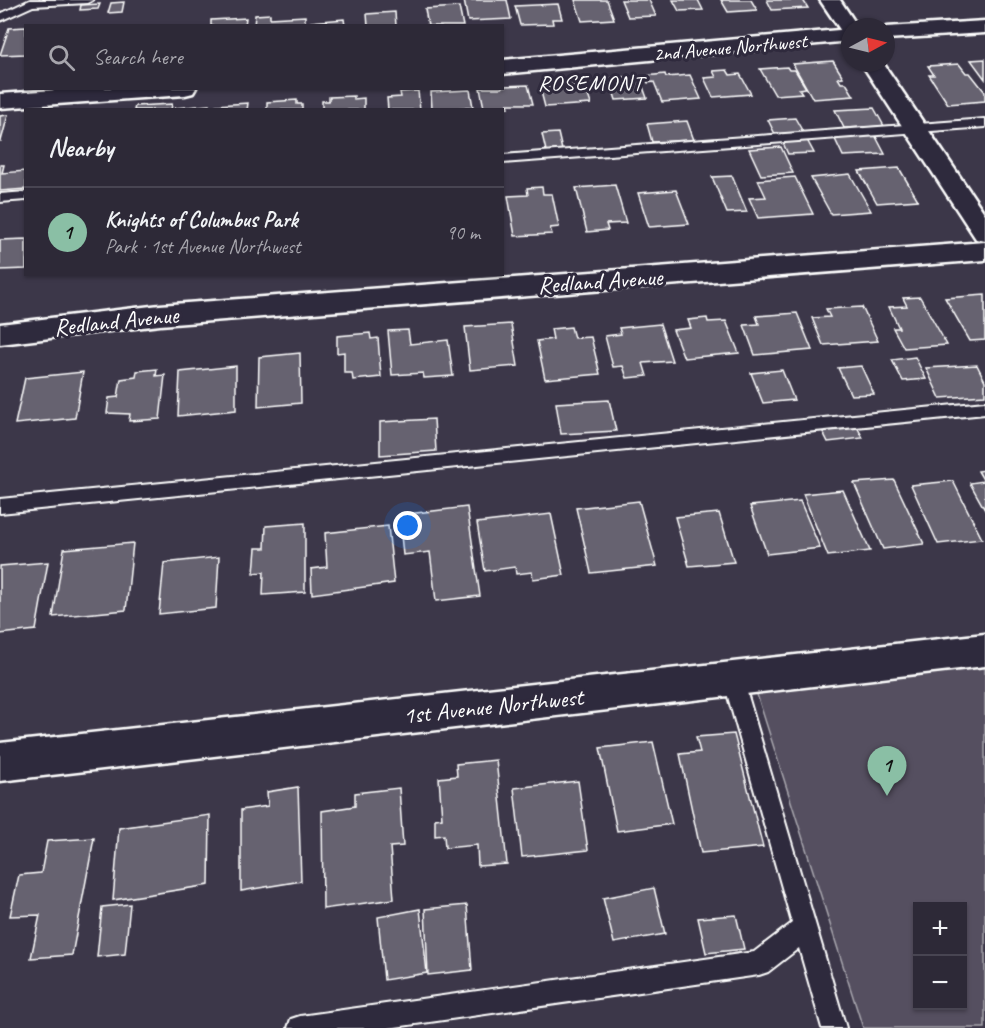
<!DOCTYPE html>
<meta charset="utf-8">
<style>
body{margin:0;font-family:Caveat,sans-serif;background:#393542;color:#f1f3f6}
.controls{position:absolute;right:18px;bottom:18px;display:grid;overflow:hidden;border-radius:0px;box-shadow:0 2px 4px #0004}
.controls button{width:54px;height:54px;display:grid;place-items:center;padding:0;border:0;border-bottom:2px solid #484552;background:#2d2937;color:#f1f3f6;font:30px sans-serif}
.compass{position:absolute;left:841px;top:18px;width:54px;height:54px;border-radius:50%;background:#2d2937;box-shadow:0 2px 4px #0004;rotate:83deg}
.you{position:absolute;left:408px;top:526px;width:21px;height:21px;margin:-15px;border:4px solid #fff;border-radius:50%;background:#1a73e8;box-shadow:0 0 0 9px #1a73e833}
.badge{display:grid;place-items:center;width:39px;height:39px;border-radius:50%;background:#8abfa5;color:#111;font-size:20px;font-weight:700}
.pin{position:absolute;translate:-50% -50px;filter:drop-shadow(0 2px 3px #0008)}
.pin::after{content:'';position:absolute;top:32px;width:21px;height:18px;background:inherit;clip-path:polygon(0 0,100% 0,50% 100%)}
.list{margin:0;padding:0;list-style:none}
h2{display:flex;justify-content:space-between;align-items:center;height:78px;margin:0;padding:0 24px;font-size:26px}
h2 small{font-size:20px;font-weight:400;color:#a7a6ad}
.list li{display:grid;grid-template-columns:39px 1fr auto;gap:18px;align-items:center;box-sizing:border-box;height:90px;padding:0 24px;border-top:2px solid #484552}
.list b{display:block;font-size:22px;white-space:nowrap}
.list p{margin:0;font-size:20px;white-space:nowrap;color:#a7a6ad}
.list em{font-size:20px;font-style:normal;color:#a7a6ad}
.icon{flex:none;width:33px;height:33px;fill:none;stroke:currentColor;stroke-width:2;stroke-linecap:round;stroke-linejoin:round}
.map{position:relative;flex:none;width:985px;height:1028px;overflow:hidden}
.search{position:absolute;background:#2d2937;box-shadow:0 2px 4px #0004;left:24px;top:24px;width:480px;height:66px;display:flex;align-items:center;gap:15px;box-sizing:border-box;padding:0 21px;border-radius:0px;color:#a7a6ad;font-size:22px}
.panel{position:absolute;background:#2d2937;box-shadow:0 2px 4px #0004;left:24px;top:108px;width:480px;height:168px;border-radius:0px}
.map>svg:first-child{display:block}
.green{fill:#555060;stroke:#aaa8b0;stroke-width:1.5;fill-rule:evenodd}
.building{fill:#666270;stroke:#fff;stroke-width:1.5}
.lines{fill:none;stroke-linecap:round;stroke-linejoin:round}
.lane-casing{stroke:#fff;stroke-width:4}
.street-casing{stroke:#fff;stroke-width:5}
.secondary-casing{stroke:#fff;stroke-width:5}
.lane{fill:#2f2a3d;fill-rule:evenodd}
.street{fill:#2f2a3d;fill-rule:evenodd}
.secondary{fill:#2f2a3d;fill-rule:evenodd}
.labels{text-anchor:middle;stroke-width:6;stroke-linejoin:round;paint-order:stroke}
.far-street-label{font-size:20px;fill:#fff;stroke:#2f2a3d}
.far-neighbourhood-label{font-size:22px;letter-spacing:1.5px;fill:#fff;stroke:#2f2a3d}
.street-label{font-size:24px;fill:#fff;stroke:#2f2a3d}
</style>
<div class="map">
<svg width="985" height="1028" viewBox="0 0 985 1028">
<rect width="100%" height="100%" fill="#3c3749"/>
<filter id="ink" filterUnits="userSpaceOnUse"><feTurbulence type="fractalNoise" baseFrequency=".0167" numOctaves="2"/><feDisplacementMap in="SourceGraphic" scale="12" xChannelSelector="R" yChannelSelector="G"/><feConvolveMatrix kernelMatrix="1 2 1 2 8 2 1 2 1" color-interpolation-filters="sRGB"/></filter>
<g filter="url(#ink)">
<!-- green -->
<path class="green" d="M985,657V1028H863L754,685ZM918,906H962V1006H918Z"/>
<!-- building -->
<g class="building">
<polygon points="464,0 507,0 511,19 468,21"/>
<polygon points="575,0 607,0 614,19 582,21"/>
<polygon points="621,0 649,0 656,16 628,17"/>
<polygon points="673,0 698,0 703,10 679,11"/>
<polygon points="721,0 751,0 757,10 728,12"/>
<polygon points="767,0 803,0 808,8 772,10"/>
<polygon points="124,2 122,12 108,13 111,3"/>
<polygon points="100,4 98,9 80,10 81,5"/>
<polygon points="558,4 562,19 552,19 553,24 520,25 515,6"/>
<polygon points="459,7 463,26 428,26 425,9"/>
<polygon points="395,12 396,26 368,26 367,14"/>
<polygon points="270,14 270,18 305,16 305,26 254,26 255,15"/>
<polygon points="246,18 245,25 252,26 211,26 211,20"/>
<polygon points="344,19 345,26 312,26 311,22"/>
<polygon points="26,27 26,54 0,55 9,28"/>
<polygon points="985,59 985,79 971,60"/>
<polygon points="833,61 843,77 838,78 841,83 846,83 854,96 813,99 793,64"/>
<polygon points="959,64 966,73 970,73 985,92 985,101 948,104 929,75 934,75 928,66"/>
<polygon points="787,67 789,70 795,70 806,88 799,89 802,93 775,95 760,69"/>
<polygon points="727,70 730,75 740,74 751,94 713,97 704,78 716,77 713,71"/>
<polygon points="665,74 666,77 690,75 701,99 662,102 654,82 648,83 645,76"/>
<polygon points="639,76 647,98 616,100 609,78"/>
<polygon points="572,81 574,87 585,86 591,104 545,107 540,88 554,87 552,82"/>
<polygon points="528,85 533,104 508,104 509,107 484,108 480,88 502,88 502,86"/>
<polygon points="470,90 473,107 432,109 431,92"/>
<polygon points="418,91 420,110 388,110 387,98 401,97 400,92"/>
<polygon points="354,96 354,99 364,98 364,110 322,110 322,101 329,101 329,97"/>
<polygon points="297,100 297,104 302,104 302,110 267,110 267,102"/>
<polygon points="248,103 247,110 215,110 216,105"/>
<polygon points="172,104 171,110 134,110 135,106"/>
<polygon points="209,105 209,110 174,110 175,108"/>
<polygon points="874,108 884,126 844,128 835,110"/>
<polygon points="8,115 1,141 0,141 0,116"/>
<polygon points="795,118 803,132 775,134 768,120"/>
<polygon points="687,121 694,140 652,142 647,124"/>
<polygon points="558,133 562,150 546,151 542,134"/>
<polygon points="875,135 885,154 843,156 834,137"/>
<polygon points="807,140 814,153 788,154 782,141"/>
<polygon points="781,147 793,173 761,175 749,149"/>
<polygon points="0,165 4,165 2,173 26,171 26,189 0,191"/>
<polygon points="899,168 918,200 877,203 859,171"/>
<polygon points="850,174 871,211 831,214 811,178"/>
<polygon points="732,176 747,212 727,213 712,177"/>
<polygon points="795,177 813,214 758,218 749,198 766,197 758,180"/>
<polygon points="615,185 626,223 606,224 608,230 587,232 576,188"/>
<polygon points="542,187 543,194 552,194 559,227 550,228 552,234 515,236 508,196 528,195 527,188"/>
<polygon points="676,190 689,224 649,227 638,193"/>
<polygon points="26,239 26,269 0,270 0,240"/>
<polygon points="985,295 985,340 970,341 945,298"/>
<polygon points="920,297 947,345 904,348 893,328 899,328 889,307 907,306 903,298"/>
<polygon points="862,307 878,341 823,345 812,318 830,317 826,309"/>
<polygon points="797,313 812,350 755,355 744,325 759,324 756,316"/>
<polygon points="707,318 708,322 726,321 739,353 684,358 673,330 691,328 688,320"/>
<polygon points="511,324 518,366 470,370 465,327"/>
<polygon points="660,324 672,361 643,363 647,376 627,378 623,366 613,367 605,336 621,334 619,328"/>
<polygon points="571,327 574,338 591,337 600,374 545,379 537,341 553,339 551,329"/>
<polygon points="408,330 410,344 448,340 453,376 424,378 423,373 392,375 388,331"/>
<polygon points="370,333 371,339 378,338 381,377 353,380 352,373 344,373 344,352 337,353 337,336"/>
<polygon points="300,353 301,403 258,407 259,357"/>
<polygon points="915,357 926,379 903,381 892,360"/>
<polygon points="977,365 985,381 985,395 940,398 926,368"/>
<polygon points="236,366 236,410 178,416 180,372"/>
<polygon points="861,366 874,394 851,395 838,368"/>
<polygon points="157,369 156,376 165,375 160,419 129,421 130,414 107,413 109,398 118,397 121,379 136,377 137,371"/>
<polygon points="782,370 794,400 763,403 751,373"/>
<polygon points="83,372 75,418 15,424 25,378"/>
<polygon points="609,400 616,431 561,434 556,403"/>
<polygon points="434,419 436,451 380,455 380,422"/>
<polygon points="856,425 863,438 828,442 822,430"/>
<polygon points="985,470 985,510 970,483 984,481 978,471"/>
<polygon points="894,480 924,544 883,549 854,483"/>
<polygon points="953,481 982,539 938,544 911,485"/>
<polygon points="843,490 870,551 828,556 803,494"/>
<polygon points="639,501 657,566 591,573 576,508"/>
<polygon points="800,501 820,548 767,554 750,506"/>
<polygon points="467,507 480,596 436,601 430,552 403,555 399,515"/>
<polygon points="719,513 734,562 689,566 675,517"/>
<polygon points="551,514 564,575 533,579 532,572 516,574 515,567 485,571 477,523"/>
<polygon points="305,523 305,592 263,595 264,572 254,573 256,548 265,548 266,526"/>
<polygon points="388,526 394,583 312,594 311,569 327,567 325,533"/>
<polygon points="133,543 126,610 53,617 64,549"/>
<polygon points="219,557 216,608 159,614 164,563"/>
<polygon points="48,562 36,630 0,634 0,566"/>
<polygon points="734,734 763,847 701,853 680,754 700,752 696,737"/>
<polygon points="653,742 672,824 617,831 600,748"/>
<polygon points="496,760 507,864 478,866 477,845 445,848 444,835 435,836 435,819 442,818 439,778 457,776 456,764"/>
<polygon points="578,781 588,850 522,857 514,788"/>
<polygon points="298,787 301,881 241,891 241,810 268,806 267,792"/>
<polygon points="399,788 403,846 390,847 394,899 323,909 322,811 355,806 355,793"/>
<polygon points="210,815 209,885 113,900 119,828"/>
<polygon points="94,838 72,955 31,958 40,915 10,916 19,875 41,873 47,841"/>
<polygon points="654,888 665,934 614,943 603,898"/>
<polygon points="130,904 125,954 97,957 102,907"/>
<polygon points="467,905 472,970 428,975 425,909"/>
<polygon points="420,909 427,973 384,980 378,917"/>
<polygon points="736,915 744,949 706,953 698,918"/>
</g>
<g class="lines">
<defs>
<g id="lane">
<polygon points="30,0 93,0 87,3 33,6 0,21 0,14"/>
<polygon points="985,119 985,127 502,163 502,155"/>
<polygon points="26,192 26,200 0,202 0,194"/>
<polygon points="985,402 985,414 0,513 0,499"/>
<polygon points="733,670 740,672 743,679 846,1028 822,1028 799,948 768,972 759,975 388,1028 288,1028 291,1019 300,1016 754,952 792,923 723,679 726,672"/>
</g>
<g id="street">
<polygon points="985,21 985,33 886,39 886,27"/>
<polygon points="850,29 850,41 502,74 502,60"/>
<polygon points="82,88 196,88 193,93 185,95 0,108 0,94"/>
<polygon points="985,242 985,260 160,325 0,344 0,324 160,305"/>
<polygon points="985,634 985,666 0,781 0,743"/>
</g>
<g id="secondary">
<polygon points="820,0 840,0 858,27 850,27 850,36 843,34"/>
<polygon points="861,63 883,63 985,214 985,241 976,239"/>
</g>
</defs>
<!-- lane casing -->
<use href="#lane" class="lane-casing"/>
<!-- street casing -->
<use href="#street" class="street-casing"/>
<!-- secondary casing -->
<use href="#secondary" class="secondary-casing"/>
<!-- lane -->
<use href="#lane" class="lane"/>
<!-- street -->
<use href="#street" class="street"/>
<!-- secondary -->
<use href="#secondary" class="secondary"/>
</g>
</g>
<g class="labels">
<!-- far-street labels -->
<g class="far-street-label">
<text transform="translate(730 47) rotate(-5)" y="7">2nd Avenue Northwest</text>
</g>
<!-- far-neighbourhood labels -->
<g class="far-neighbourhood-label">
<text x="591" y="90">ROSEMONT</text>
</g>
<!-- street labels -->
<g class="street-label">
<text transform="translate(600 281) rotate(-4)" y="8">Redland Avenue</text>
<text transform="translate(116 321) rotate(-6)" y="8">Redland Avenue</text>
<text transform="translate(493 706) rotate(-6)" y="8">1st Avenue Northwest</text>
</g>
</g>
</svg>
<div class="controls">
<button>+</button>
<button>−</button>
</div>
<svg class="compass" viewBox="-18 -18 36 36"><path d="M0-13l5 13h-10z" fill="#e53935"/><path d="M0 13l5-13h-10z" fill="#a7a6ad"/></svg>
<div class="you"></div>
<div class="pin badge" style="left:887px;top:796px">1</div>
<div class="search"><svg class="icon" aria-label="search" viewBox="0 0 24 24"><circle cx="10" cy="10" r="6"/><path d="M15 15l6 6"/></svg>Search here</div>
<section class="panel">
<h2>Nearby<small></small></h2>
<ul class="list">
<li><span class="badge">1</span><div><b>Knights of Columbus Park</b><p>Park · 1st Avenue Northwest</p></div><em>90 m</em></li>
</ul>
</section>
</div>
